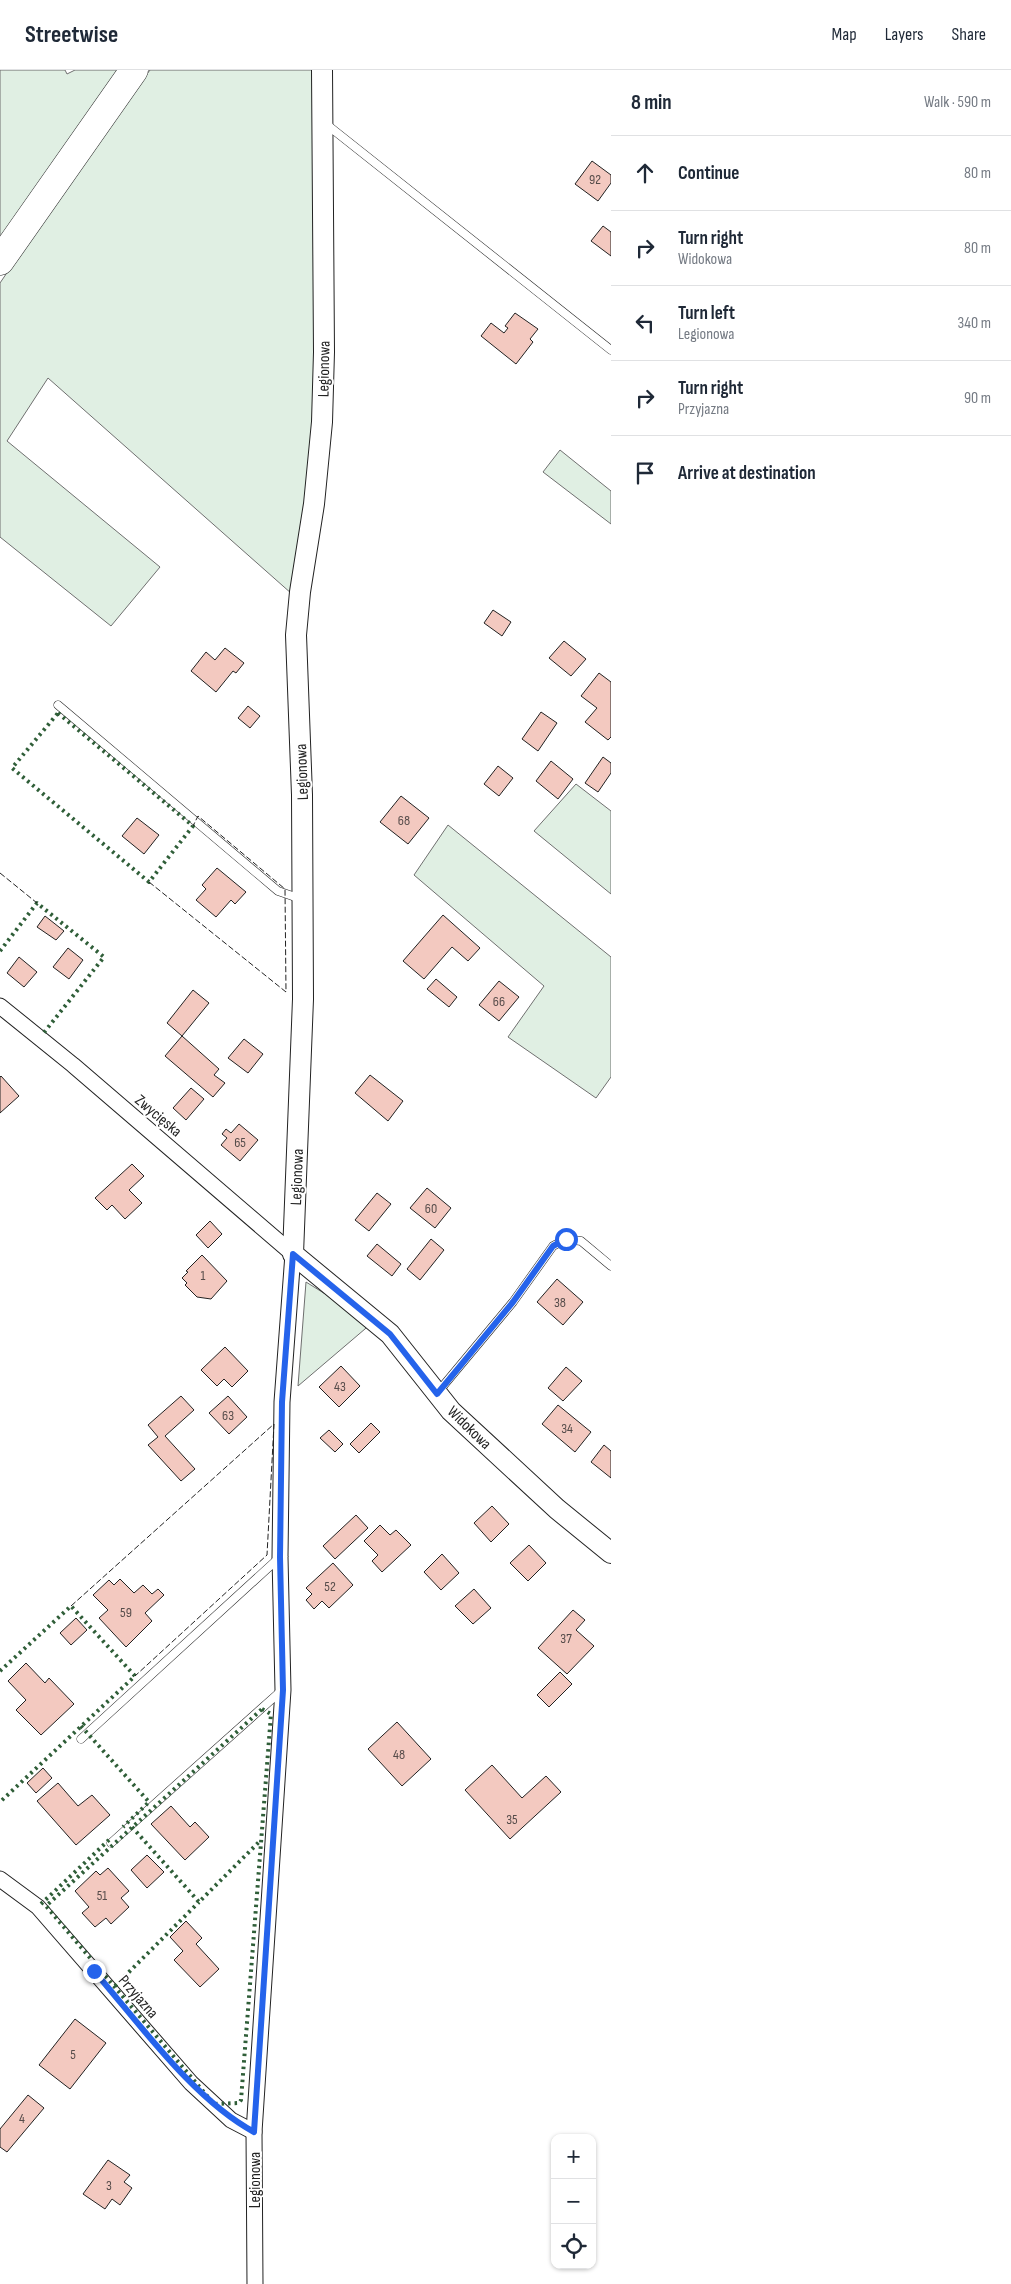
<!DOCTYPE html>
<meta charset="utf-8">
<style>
body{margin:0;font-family:"Sofia Sans Condensed",sans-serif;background:#f2f2f3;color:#1f2937}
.controls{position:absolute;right:15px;bottom:15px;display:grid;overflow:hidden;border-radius:10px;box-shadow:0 1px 4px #0004}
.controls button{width:45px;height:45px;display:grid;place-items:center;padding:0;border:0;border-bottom:1px solid #e0e1e3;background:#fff;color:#1f2937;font:25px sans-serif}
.stop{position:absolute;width:15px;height:15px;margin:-11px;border:4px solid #2563eb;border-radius:50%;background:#fff}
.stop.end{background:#2563eb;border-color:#fff;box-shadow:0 1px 5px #0008}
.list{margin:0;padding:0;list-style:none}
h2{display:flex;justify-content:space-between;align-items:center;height:65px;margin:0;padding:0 20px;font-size:21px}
h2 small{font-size:16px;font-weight:400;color:#747a83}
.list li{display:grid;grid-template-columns:32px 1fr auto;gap:15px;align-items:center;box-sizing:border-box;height:75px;padding:0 20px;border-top:1px solid #e0e1e3}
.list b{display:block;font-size:19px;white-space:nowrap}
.list p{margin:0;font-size:16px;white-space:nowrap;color:#747a83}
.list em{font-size:16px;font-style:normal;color:#747a83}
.icon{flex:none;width:28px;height:28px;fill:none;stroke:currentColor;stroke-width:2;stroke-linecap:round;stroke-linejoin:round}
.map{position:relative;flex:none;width:611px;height:2214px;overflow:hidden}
header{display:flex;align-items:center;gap:30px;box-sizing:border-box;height:70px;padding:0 25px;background:#fff;border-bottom:1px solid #e0e1e3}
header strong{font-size:24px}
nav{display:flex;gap:28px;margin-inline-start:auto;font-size:18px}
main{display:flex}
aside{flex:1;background:#fff}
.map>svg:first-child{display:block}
.green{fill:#e0efe3;stroke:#6f6f6f}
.building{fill:#f3c9c0;stroke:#222}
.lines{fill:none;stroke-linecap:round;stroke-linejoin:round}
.service-casing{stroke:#222;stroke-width:9}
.minor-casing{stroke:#222;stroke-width:17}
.tertiary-casing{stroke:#222;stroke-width:22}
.motorway-casing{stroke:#222;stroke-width:29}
.service{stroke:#fff;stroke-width:8}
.minor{stroke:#fff;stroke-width:15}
.tertiary{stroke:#fff;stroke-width:20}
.motorway{stroke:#fff;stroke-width:28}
.hedge{stroke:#2f5e38;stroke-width:4;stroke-dasharray:2.5 4;stroke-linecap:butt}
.fence{stroke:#222;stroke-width:1;stroke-dasharray:6 2.5;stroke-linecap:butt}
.route{stroke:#2563eb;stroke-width:6}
.labels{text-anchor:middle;stroke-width:4;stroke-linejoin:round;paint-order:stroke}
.number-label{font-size:14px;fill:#564c4a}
.street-label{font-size:16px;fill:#222;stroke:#fff}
</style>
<header>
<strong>Streetwise</strong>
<nav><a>Map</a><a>Layers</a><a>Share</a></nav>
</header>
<main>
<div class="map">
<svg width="611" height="2214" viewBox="0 0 611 2214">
<rect width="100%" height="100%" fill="#fff"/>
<!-- green -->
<g class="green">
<polygon points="0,0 65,0 67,4 75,0 127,0 0,172"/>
<polygon points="150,0 314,0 316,291 308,418 292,524 48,308 7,371 160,497 111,556 0,467 0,213 95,73"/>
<polygon points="560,380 611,421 611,454 543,402"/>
<polygon points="576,714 611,741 611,824 534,761"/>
<polygon points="448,755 611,887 611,1007 596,1028 508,967 544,916 414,805"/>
<polygon points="306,1212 372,1253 298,1316"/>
</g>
<!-- building -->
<g class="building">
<polygon points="592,91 611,105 611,113 598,131 575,114"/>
<polygon points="603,156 611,162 611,186 591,171"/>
<polygon points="515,243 538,259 530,269 533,272 516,294 481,266 491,253 504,263 508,258 505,256"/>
<polygon points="493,540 511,552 502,566 484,553"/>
<polygon points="564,571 586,589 571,606 549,588"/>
<polygon points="225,578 244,593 236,603 233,601 216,622 191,601 206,582 215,590"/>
<polygon points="599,603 611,612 611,667 608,670 585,652 597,638 581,626"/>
<polygon points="248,636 260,646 250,658 238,648"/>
<polygon points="541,642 557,653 538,681 522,669"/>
<polygon points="603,687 611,693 611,703 598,722 585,713"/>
<polygon points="551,691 573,709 558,729 536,711"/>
<polygon points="498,696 513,708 499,726 484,714"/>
<polygon points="401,726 429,748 408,774 380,752"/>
<polygon points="137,748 159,765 144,784 122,766"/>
<polygon points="217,798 246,822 235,834 231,830 216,847 196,830 206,819 202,815"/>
<polygon points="443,845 480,878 468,891 452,877 424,909 403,891"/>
<polygon points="45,846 64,861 56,870 37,857"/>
<polygon points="68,878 83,890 69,909 53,897"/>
<polygon points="19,887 37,902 24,917 7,903"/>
<polygon points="436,909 457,927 449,937 427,919"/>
<polygon points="499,911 519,927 499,951 479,935"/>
<polygon points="193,920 209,933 182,966 167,953"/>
<polygon points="182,966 219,999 214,1005 225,1013 213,1027 165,986"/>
<polygon points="244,969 263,984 248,1003 228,988"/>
<polygon points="370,1005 403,1031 388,1051 355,1023"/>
<polygon points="1,1006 19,1026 0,1043 0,1007"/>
<polygon points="191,1018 204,1029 186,1050 173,1038"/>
<polygon points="239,1054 258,1070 240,1091 221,1075 227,1068 222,1064 226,1059 231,1063"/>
<polygon points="132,1094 144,1106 129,1120 142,1133 125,1149 112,1135 107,1140 95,1128"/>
<polygon points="427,1118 451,1138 435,1158 410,1138"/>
<polygon points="377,1123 391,1134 369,1161 355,1150"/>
<polygon points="210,1151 222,1164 208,1178 196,1165"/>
<polygon points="431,1169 444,1180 420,1210 407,1199"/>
<polygon points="377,1174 401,1194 392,1206 367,1186"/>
<polygon points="202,1185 227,1211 211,1229 197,1227 185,1215 187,1213 182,1208 188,1202 186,1201"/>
<polygon points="557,1209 583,1232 563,1255 537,1232"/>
<polygon points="225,1277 248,1301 232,1317 224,1309 217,1316 201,1300"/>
<polygon points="341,1296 360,1316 339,1337 319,1317"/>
<polygon points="566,1297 582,1311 563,1331 548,1318"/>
<polygon points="181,1326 194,1340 165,1366 195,1399 181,1411 148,1375 158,1367 148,1355"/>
<polygon points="228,1326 247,1347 229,1364 209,1343"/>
<polygon points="558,1335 591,1362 575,1382 542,1354"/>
<polygon points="371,1353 380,1362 359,1383 350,1374"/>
<polygon points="329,1360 343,1374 335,1382 320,1368"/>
<polygon points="604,1375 611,1381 611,1408 591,1392"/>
<polygon points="492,1436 509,1454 491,1472 474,1453"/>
<polygon points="356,1445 368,1458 335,1489 323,1476"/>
<polygon points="380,1455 390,1465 396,1460 411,1475 382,1502 372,1491 378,1485 364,1471"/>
<polygon points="529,1475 546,1493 528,1511 510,1493"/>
<polygon points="442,1484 459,1503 441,1520 424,1502"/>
<polygon points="333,1493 353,1515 329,1538 322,1531 314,1539 306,1530 312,1524 306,1518"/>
<polygon points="120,1509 134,1523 143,1515 152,1524 158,1519 164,1525 145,1543 152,1551 126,1577 99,1548 108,1540 93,1525 109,1510 114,1515"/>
<polygon points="474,1519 491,1538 473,1554 455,1536"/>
<polygon points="573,1540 585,1550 576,1560 594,1576 567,1604 538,1578"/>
<polygon points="76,1548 87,1560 71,1575 60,1563"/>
<polygon points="26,1593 45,1613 49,1608 74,1634 41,1665 16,1640 26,1630 8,1611"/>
<polygon points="560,1602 572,1614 549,1637 537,1625"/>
<polygon points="397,1652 431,1689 402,1716 368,1679"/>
<polygon points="492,1695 522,1728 546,1706 561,1722 510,1769 465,1720"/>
<polygon points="43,1698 52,1708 36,1723 27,1713"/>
<polygon points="58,1713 78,1736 92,1725 110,1745 76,1775 37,1731"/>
<polygon points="171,1736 190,1757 195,1752 209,1767 185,1790 151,1754"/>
<polygon points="147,1785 164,1802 147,1818 131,1800"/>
<polygon points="108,1798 129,1821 121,1828 129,1837 111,1854 106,1848 95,1857 82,1843 89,1837 75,1821 96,1801 100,1805"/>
<polygon points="186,1851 202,1868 196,1874 219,1899 200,1917 174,1890 183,1881 170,1867"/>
<polygon points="75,1949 106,1973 70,2019 39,1995"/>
<polygon points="28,2025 44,2038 7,2082 0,2077 0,2059"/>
<polygon points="108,2090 130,2105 124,2112 132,2118 120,2135 112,2129 105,2139 83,2124"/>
</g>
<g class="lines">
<defs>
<g id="service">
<polyline points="326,54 611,280"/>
<polyline points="58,635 278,821 301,829"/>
<polyline points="438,1322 513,1232 553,1176 566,1169 581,1171 611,1196"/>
<polyline points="81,1669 280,1487"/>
<polyline points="111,1773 281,1621"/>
</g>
<g id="minor">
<polyline points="0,936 73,995 293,1184 282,1332 280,1487 283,1620 254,2062 255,2214"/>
<polyline points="0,1809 38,1837 191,2013 231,2050 254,2062"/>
</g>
<polyline id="tertiary" points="322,0 324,282 322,352 314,434 300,522 296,565 302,725 303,929 293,1184 390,1264 451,1341 557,1439 611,1483"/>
<polyline id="motorway" points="0,191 134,0"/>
</defs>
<!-- service casing -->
<use href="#service" class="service-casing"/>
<!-- minor casing -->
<use href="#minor" class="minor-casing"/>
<!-- tertiary casing -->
<use href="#tertiary" class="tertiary-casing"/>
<!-- motorway casing -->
<use href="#motorway" class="motorway-casing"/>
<!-- service -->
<use href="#service" class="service"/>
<!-- minor -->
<use href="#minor" class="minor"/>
<!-- tertiary -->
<use href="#tertiary" class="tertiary"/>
<!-- motorway -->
<use href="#motorway" class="motorway"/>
<!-- hedge -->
<g class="hedge">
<polygon points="58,643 193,756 149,812 12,698"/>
<polyline points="0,881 37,833 104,887 42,965"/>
<polyline points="0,1601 71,1536 135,1606 0,1732"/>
<polygon points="262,1639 271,1644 241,2030 239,2033 214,2034 46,1836"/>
<polyline points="81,1656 149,1732 123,1757"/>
<polyline points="132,1757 199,1832 261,1770"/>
<polyline points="41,1834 111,1768"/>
<polyline points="115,1916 199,1832"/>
</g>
<!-- fence -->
<g class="fence">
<polyline points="0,803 37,833"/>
<polyline points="149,812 286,922 285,819 198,746 193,756"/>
<polyline points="71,1536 274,1354 267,1485 135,1606"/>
</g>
</g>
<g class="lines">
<!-- route -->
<path class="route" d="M94,1901C140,1954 193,2029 254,2062L283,1620L280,1487L282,1332L293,1184L390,1264L437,1324L513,1232L553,1176L566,1169"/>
</g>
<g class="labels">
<!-- number labels -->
<g class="number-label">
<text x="595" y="114">92</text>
<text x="404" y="755">68</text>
<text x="499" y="936">66</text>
<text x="240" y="1077">65</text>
<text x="431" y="1143">60</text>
<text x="203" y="1210">1</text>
<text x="560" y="1237">38</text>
<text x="340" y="1321">43</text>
<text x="228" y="1350">63</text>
<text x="567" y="1363">34</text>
<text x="330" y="1521">52</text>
<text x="126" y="1547">59</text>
<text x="566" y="1573">37</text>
<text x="399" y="1689">48</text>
<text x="512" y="1754">35</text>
<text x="102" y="1830">51</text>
<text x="73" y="1989">5</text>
<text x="22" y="2053">4</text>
<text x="109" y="2120">3</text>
</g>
<!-- street labels -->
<g class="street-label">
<text transform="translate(323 299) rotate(-89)" y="6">Legionowa</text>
<text transform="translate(301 702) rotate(-92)" y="6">Legionowa</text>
<text transform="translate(159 1045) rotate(40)" y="6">Zwycięska</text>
<text transform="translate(296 1107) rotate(-88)" y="6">Legionowa</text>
<text transform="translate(470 1357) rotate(44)" y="6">Widokowa</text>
<text transform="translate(139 1926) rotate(49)" y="6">Przyjazna</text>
<text transform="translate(254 2110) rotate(-90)" y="6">Legionowa</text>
</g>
</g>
</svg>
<div class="controls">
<button>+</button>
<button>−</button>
<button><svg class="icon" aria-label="locate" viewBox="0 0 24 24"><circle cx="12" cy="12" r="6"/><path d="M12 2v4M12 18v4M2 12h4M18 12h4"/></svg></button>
</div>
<div class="stop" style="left:566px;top:1169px"></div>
<div class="stop end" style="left:94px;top:1901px"></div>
</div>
<aside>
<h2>8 min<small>Walk · 590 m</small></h2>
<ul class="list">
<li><svg class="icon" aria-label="ahead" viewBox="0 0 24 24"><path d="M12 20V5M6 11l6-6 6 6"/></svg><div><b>Continue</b></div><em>80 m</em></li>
<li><svg class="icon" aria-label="right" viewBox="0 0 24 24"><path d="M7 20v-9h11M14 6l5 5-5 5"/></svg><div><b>Turn right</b><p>Widokowa</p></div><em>80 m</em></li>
<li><svg class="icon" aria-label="left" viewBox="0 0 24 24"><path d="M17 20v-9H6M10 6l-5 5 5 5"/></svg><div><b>Turn left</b><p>Legionowa</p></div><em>340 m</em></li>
<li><svg class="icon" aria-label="right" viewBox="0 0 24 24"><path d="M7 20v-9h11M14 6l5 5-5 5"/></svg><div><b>Turn right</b><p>Przyjazna</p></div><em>90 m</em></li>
<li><svg class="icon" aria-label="arrive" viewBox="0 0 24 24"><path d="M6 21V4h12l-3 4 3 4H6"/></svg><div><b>Arrive at destination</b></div></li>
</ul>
</aside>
</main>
